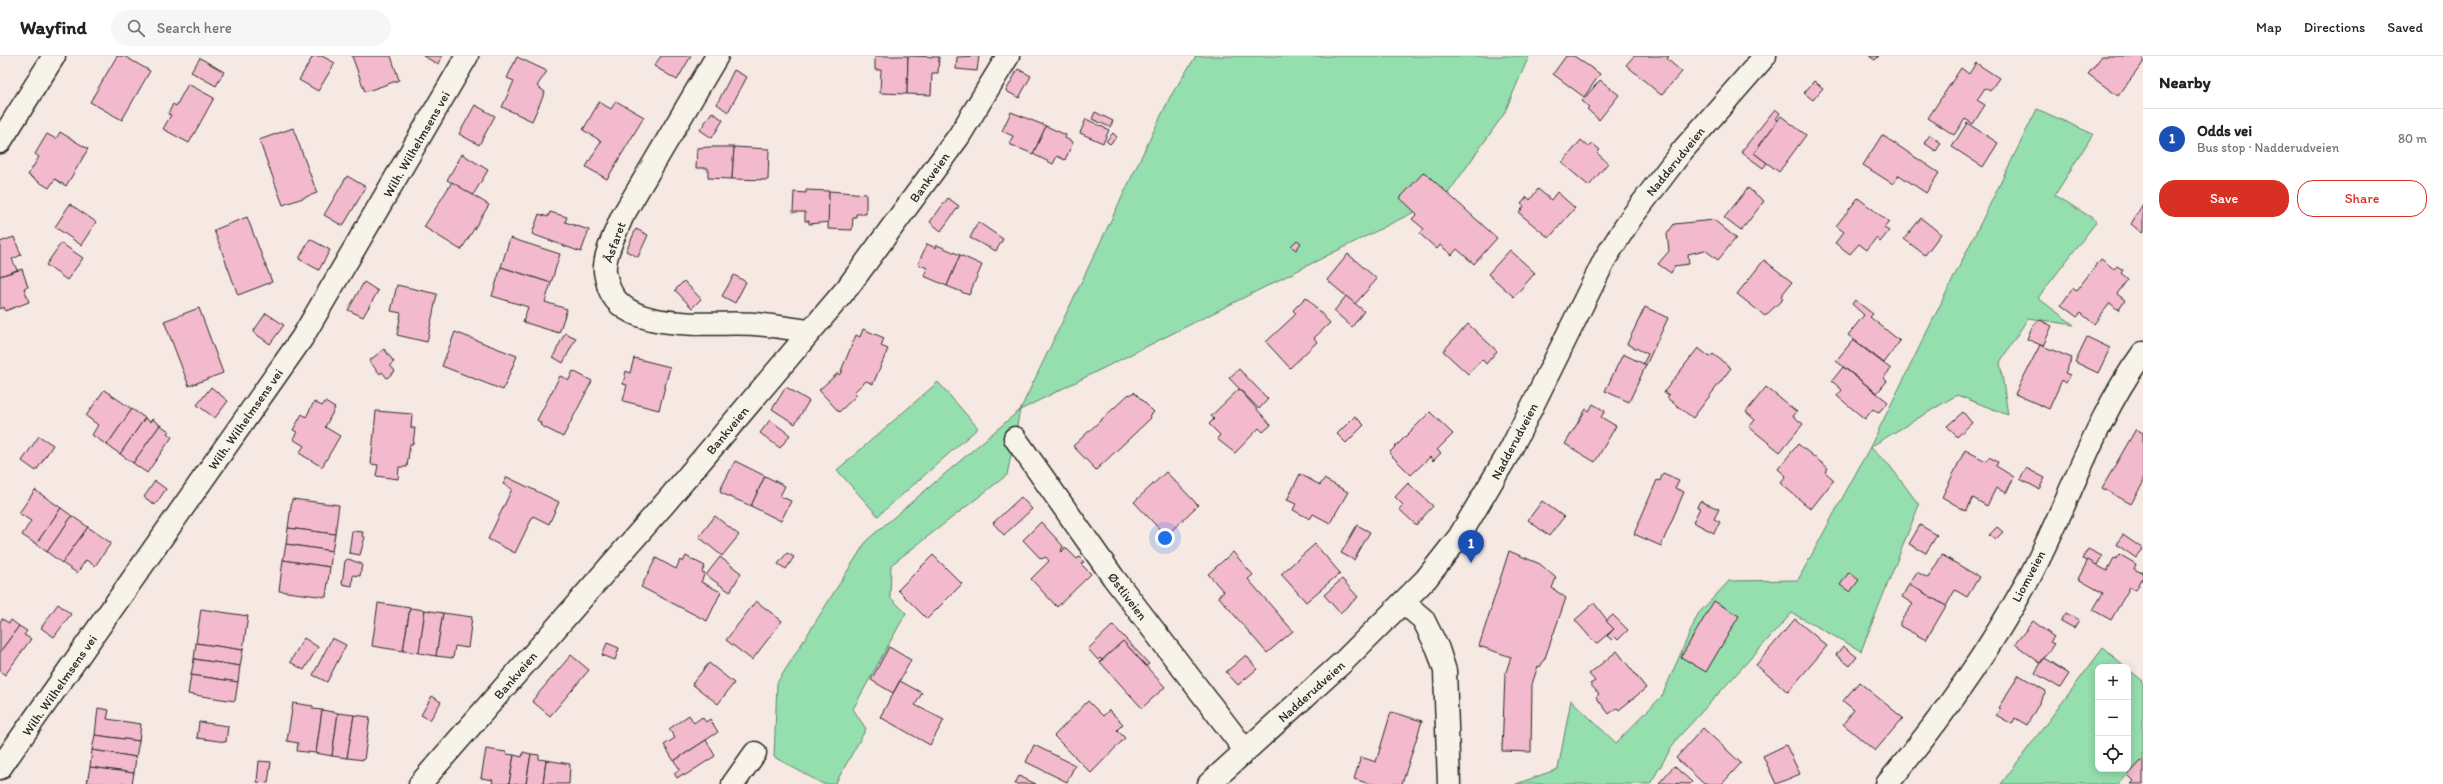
<!DOCTYPE html>
<meta charset="utf-8">
<style>
body{margin:0;font-family:Itim,sans-serif;background:#f6f6f6;color:#222}
.controls{position:absolute;right:12px;bottom:12px;display:grid;overflow:hidden;border-radius:8px;box-shadow:0 2px 10px #0003}
.controls button{width:36px;height:36px;display:grid;place-items:center;padding:0;border:0;border-bottom:1px solid #e0e0e0;background:#fff;color:#222;font:20px sans-serif}
.you{position:absolute;left:1165px;top:482px;width:14px;height:14px;margin:-10px;border:3px solid #fff;border-radius:50%;background:#1a73e8;box-shadow:0 0 0 6px #1a73e833}
.badge{display:grid;place-items:center;width:26px;height:26px;border-radius:50%;background:#d93025;color:#fff;font-size:13px;font-weight:700}
.pin{position:absolute;translate:-50% -33px;filter:drop-shadow(0 1px 2px #0008)}
.pin::after{content:'';position:absolute;top:21px;width:14px;height:12px;background:inherit;clip-path:polygon(0 0,100% 0,50% 100%)}
.list{margin:0;padding:0;list-style:none}
h2{display:flex;justify-content:space-between;align-items:center;height:52px;margin:0;padding:0 16px;font-size:17px}
h2 small{font-size:13px;font-weight:400;color:#767676}
.list li{display:grid;grid-template-columns:26px 1fr auto;gap:12px;align-items:center;box-sizing:border-box;height:60px;padding:0 16px;border-top:1px solid #e0e0e0}
.list b{display:block;font-size:15px;white-space:nowrap}
.list p{margin:0;font-size:13px;white-space:nowrap;color:#767676}
.list em{font-size:13px;font-style:normal;color:#767676}
.actions{display:flex;gap:8px;padding:12px 16px}
.actions a{flex:1;padding:9px 0;border:1px solid #d93025;border-radius:16px;text-align:center;font-size:14px;color:#d93025}
.actions .main{background:#d93025;color:#fff}
.icon{flex:none;width:22px;height:22px;fill:none;stroke:currentColor;stroke-width:2;stroke-linecap:round;stroke-linejoin:round}
.map{position:relative;flex:none;width:2143px;height:728px;overflow:hidden}
header{display:flex;align-items:center;gap:24px;box-sizing:border-box;height:56px;padding:0 20px;background:#fff;border-bottom:1px solid #e0e0e0}
header strong{font-size:19px}
nav{display:flex;gap:22px;margin-inline-start:auto;font-size:14px}
.search{width:280px;height:36px;background:#f6f6f6;display:flex;align-items:center;gap:10px;box-sizing:border-box;padding:0 14px;border-radius:22px;color:#767676;font-size:15px}
main{display:flex}
aside{flex:1;background:#fff}
.map>svg:first-child{display:block}
.green{fill:#95deae;stroke:#60846c}
.building{fill:#f3bacd;stroke:#2b2b2b}
.lines{fill:none;stroke-linecap:round;stroke-linejoin:round}
.street-casing{stroke:#2b2b2b;stroke-width:25}
.secondary-casing{stroke:#2b2b2b;stroke-width:25}
.street{stroke:#f7f3e8;stroke-width:22}
.secondary{stroke:#f7f3e8;stroke-width:22}
.labels{text-anchor:middle;stroke-width:3;stroke-linejoin:round;paint-order:stroke}
.street-label{font-size:13px;fill:#2b2b2b;stroke:#f7f3e8}
</style>
<header>
<strong>Wayfind</strong>
<div class="search"><svg class="icon" aria-label="search" viewBox="0 0 24 24"><circle cx="10" cy="10" r="6"/><path d="M15 15l6 6"/></svg>Search here</div>
<nav><a>Map</a><a>Directions</a><a>Saved</a></nav>
</header>
<main>
<div class="map">
<svg width="2143" height="728" viewBox="0 0 2143 728">
<rect width="100%" height="100%" fill="#f6e8e3"/>
<filter id="ink" filterUnits="userSpaceOnUse"><feTurbulence type="fractalNoise" baseFrequency=".025" numOctaves="2"/><feDisplacementMap in="SourceGraphic" scale="8" xChannelSelector="R" yChannelSelector="G"/><feConvolveMatrix kernelMatrix="1 2 1 2 8 2 1 2 1" color-interpolation-filters="sRGB"/></filter>
<g filter="url(#ink)">
<!-- green -->
<g class="green">
<polygon points="1196,0 1529,0 1504,58 1446,140 1020,354 1007,419 891,509 890,541 906,557 853,653 866,673 835,728 823,728 774,701 777,627 867,484 1020,354 1170,41"/>
<polygon points="2037,53 2093,78 2055,139 2097,165 2038,242 2074,269 2028,262 2000,306 2008,359 1957,339 1870,391 1890,410 1919,449 1861,595 1792,557 1676,684 1650,728 1516,728 1558,713 1571,644 1616,687 1662,640 1698,558 1729,525 1798,524 1870,391"/>
<polygon points="938,326 978,372 878,460 837,414"/>
<polygon points="2103,592 2126,611 2098,611 2098,713 2128,713 2128,613 2143,625 2143,704 2118,728 2001,728"/>
</g>
<!-- building -->
<g class="building">
<polygon points="117,0 124,0 150,15 122,64 90,46"/>
<polygon points="313,0 322,0 335,7 318,35 299,24"/>
<polygon points="352,0 391,0 399,24 365,36"/>
<polygon points="423,0 442,0 438,8"/>
<polygon points="661,0 691,0 677,24 654,10"/>
<polygon points="875,0 908,0 907,38 880,37 881,14 875,14"/>
<polygon points="908,0 939,1 938,17 932,17 931,39 907,38"/>
<polygon points="979,0 977,15 956,13 957,1"/>
<polygon points="1566,0 1574,0 1600,18 1584,41 1553,18"/>
<polygon points="1634,0 1669,0 1667,3 1682,16 1661,39 1626,9"/>
<polygon points="1869,0 1879,0 1875,4"/>
<polygon points="2102,0 2143,0 2143,7 2118,40 2088,18"/>
<polygon points="517,1 547,15 537,30 545,36 532,65 502,51 514,25 507,22"/>
<polygon points="200,2 224,16 216,30 191,16"/>
<polygon points="1976,7 1999,22 1990,35 1985,32 1977,44 1985,49 1973,68 1965,63 1954,79 1928,62 1961,12 1969,18"/>
<polygon points="1018,13 1031,20 1019,42 1006,35"/>
<polygon points="734,14 747,21 728,56 717,48"/>
<polygon points="1600,24 1619,39 1599,64 1587,53 1589,51 1582,45"/>
<polygon points="1814,25 1823,32 1813,44 1804,37"/>
<polygon points="188,28 214,42 189,87 163,73 171,59 168,58 173,48 176,50"/>
<polygon points="616,45 644,61 607,123 586,111 601,85 583,74 599,46 611,53"/>
<polygon points="475,49 495,60 479,89 459,78"/>
<polygon points="1775,53 1780,57 1776,63 1778,64 1754,97 1767,107 1763,112 1741,96"/>
<polygon points="712,56 723,64 712,82 700,74"/>
<polygon points="1011,56 1046,70 1033,98 1009,88 1013,80 1002,75"/>
<polygon points="1095,56 1113,65 1110,71 1092,63"/>
<polygon points="1781,60 1806,79 1779,116 1754,97"/>
<polygon points="1086,63 1109,74 1103,87 1080,77"/>
<polygon points="1967,67 1998,87 1983,111 1952,91"/>
<polygon points="1046,70 1066,79 1065,82 1073,86 1065,104 1057,100 1053,108 1033,98"/>
<polygon points="293,72 317,137 283,149 259,84"/>
<polygon points="60,76 88,93 66,130 55,123 49,132 28,119 39,101 35,98 47,78 56,83"/>
<polygon points="1113,77 1117,81 1110,88 1106,85"/>
<polygon points="1882,79 1939,117 1926,137 1899,119 1893,128 1863,109"/>
<polygon points="1930,79 1941,87 1936,95 1924,87"/>
<polygon points="1581,84 1589,91 1592,87 1600,94 1597,97 1608,107 1589,130 1562,107"/>
<polygon points="709,91 734,91 732,123 708,122 708,112 696,112 697,92"/>
<polygon points="734,91 769,93 768,124 732,123"/>
<polygon points="462,98 488,114 473,139 447,124"/>
<polygon points="1424,116 1497,182 1474,208 1457,193 1452,199 1440,189 1437,193 1420,178 1424,173 1412,163 1417,158 1400,142"/>
<polygon points="347,120 366,131 343,170 324,159"/>
<polygon points="452,126 489,149 461,194 424,171"/>
<polygon points="1748,132 1764,145 1741,175 1724,162"/>
<polygon points="1538,133 1551,144 1557,136 1575,152 1549,182 1519,157 1524,150 1521,148 1527,141 1530,144"/>
<polygon points="806,134 829,135 829,166 809,168 809,165 805,165 805,156 793,156 794,136 806,137"/>
<polygon points="829,135 866,138 866,158 856,158 856,161 853,161 852,174 828,173"/>
<polygon points="948,142 959,150 941,175 930,166"/>
<polygon points="1858,142 1889,166 1884,172 1889,175 1880,186 1876,182 1867,194 1859,188 1850,198 1835,187 1844,176 1836,170"/>
<polygon points="70,148 96,166 81,189 55,171"/>
<polygon points="2143,148 2143,176 2142,177 2131,168"/>
<polygon points="550,156 567,161 565,166 589,174 581,196 532,178 539,158 548,161"/>
<polygon points="247,161 272,226 238,239 214,174"/>
<polygon points="1921,162 1941,178 1925,199 1904,183"/>
<polygon points="1714,164 1736,182 1718,204 1705,194 1688,198 1689,208 1675,210 1671,217 1658,208 1669,195 1667,178 1674,168"/>
<polygon points="978,166 1003,183 996,195 970,182"/>
<polygon points="636,173 648,179 638,201 626,195"/>
<polygon points="14,181 21,199 12,203 17,214 0,220 0,186"/>
<polygon points="510,182 560,198 551,227 501,211"/>
<polygon points="310,183 330,194 319,214 299,203"/>
<polygon points="1297,184 1301,187 1296,194 1291,190"/>
<polygon points="61,187 83,202 67,224 46,209"/>
<polygon points="927,188 936,192 937,189 960,199 947,230 924,220 927,212 918,208"/>
<polygon points="1510,194 1535,217 1514,241 1488,218"/>
<polygon points="1348,198 1377,223 1355,248 1327,224"/>
<polygon points="960,199 982,209 969,239 947,230"/>
<polygon points="2101,203 2114,213 2117,210 2123,214 2121,217 2128,223 2117,238 2125,244 2118,254 2110,247 2094,268 2081,257 2077,261 2061,249 2073,232 2076,235"/>
<polygon points="1764,204 1792,226 1781,240 1783,243 1765,260 1737,238"/>
<polygon points="501,211 551,227 545,246 567,253 559,277 523,266 528,251 492,240"/>
<polygon points="22,213 28,231 24,232 29,246 5,255 4,251 0,253 0,220"/>
<polygon points="734,219 746,226 735,247 722,240"/>
<polygon points="684,225 701,243 692,252 675,234"/>
<polygon points="364,226 378,235 363,261 348,254"/>
<polygon points="397,229 437,238 427,286 397,279 401,257 391,255"/>
<polygon points="1346,240 1364,255 1352,271 1334,255"/>
<polygon points="1306,241 1330,267 1314,282 1317,286 1290,312 1266,286 1296,258 1293,254"/>
<polygon points="1855,244 1873,258 1870,261 1900,285 1884,307 1848,279 1864,259 1852,248"/>
<polygon points="1645,251 1668,262 1646,309 1643,308 1648,298 1627,288"/>
<polygon points="199,252 223,317 189,330 164,265"/>
<polygon points="266,257 284,269 270,288 253,276"/>
<polygon points="2040,264 2052,270 2043,290 2027,283 2032,271"/>
<polygon points="1468,268 1497,295 1486,308 1482,303 1468,318 1443,295"/>
<polygon points="863,273 884,282 881,290 888,293 873,328 866,325 854,336 857,339 839,356 819,334 838,317 839,319 843,315 841,315 856,279 860,281"/>
<polygon points="455,276 517,300 503,334 442,310"/>
<polygon points="565,277 576,282 563,307 553,301"/>
<polygon points="2087,281 2110,292 2098,317 2075,306"/>
<polygon points="1853,284 1891,313 1883,322 1887,325 1877,337 1836,305"/>
<polygon points="2040,289 2072,302 2065,317 2070,319 2066,327 2062,324 2049,353 2015,338"/>
<polygon points="1698,292 1710,301 1713,298 1731,312 1693,362 1667,342 1669,339 1664,336"/>
<polygon points="384,293 394,306 390,309 395,315 387,322 382,316 380,318 369,305"/>
<polygon points="1623,298 1646,309 1629,346 1605,335"/>
<polygon points="634,302 670,311 659,354 623,345 627,329 623,328 626,315 630,317"/>
<polygon points="1843,311 1888,346 1878,357 1873,353 1865,363 1837,340 1842,334 1832,325"/>
<polygon points="1239,313 1268,343 1259,353 1229,322"/>
<polygon points="573,315 592,325 563,381 540,369 541,367 537,364 560,320 569,324"/>
<polygon points="211,331 228,345 215,362 197,349"/>
<polygon points="786,331 809,345 795,368 772,353"/>
<polygon points="1766,331 1797,356 1793,360 1803,368 1780,396 1749,371 1755,364 1746,356"/>
<polygon points="1239,333 1271,369 1263,376 1259,372 1235,397 1217,383 1220,379 1209,368 1214,363 1211,360"/>
<polygon points="104,334 132,353 107,389 92,379 98,369 86,360"/>
<polygon points="1134,336 1154,356 1150,360 1151,362 1096,414 1073,390 1129,338 1130,339"/>
<polygon points="314,346 322,350 325,346 335,352 325,371 340,380 322,411 299,397 304,390 293,383 297,376 293,374 302,358 306,361"/>
<polygon points="1593,348 1605,355 1601,361 1616,370 1595,406 1565,388 1586,353 1589,355"/>
<polygon points="132,353 145,362 120,398 107,389"/>
<polygon points="376,355 412,358 411,372 415,372 413,388 410,388 407,411 399,411 398,423 376,420 378,409 371,408"/>
<polygon points="1430,356 1453,378 1437,394 1441,397 1433,405 1430,401 1411,419 1389,397"/>
<polygon points="1963,356 1972,367 1957,381 1947,370"/>
<polygon points="1355,360 1364,369 1346,387 1337,378"/>
<polygon points="145,362 150,366 152,363 160,369 133,407 120,398"/>
<polygon points="770,364 790,379 780,392 760,377"/>
<polygon points="160,369 169,375 167,377 172,381 147,417 133,407"/>
<polygon points="2136,373 2143,377 2143,427 2131,448 2102,432"/>
<polygon points="39,380 53,389 36,415 22,405"/>
<polygon points="1798,388 1828,412 1825,416 1834,424 1811,453 1780,427 1786,420 1778,413"/>
<polygon points="1965,394 1986,405 1989,401 1998,406 1996,410 2014,421 2006,437 1996,432 1987,450 1973,442 1966,455 1942,441"/>
<polygon points="735,405 765,420 751,450 721,437 720,434"/>
<polygon points="2026,412 2045,422 2039,433 2020,423"/>
<polygon points="1166,416 1198,449 1166,480 1134,446"/>
<polygon points="1663,417 1679,424 1675,432 1684,436 1661,490 1634,478 1657,424 1660,425"/>
<polygon points="1300,418 1320,429 1324,423 1348,436 1330,467 1313,458 1310,463 1293,454 1296,448 1287,444"/>
<polygon points="765,420 785,430 780,440 791,445 781,465 751,450"/>
<polygon points="507,421 559,446 549,468 533,460 515,497 488,483 512,433 503,428"/>
<polygon points="155,425 166,433 155,449 144,441"/>
<polygon points="1408,427 1433,450 1416,469 1399,453 1403,449 1395,441"/>
<polygon points="35,434 61,452 36,488 22,479 31,465 19,457"/>
<polygon points="1021,441 1032,453 1004,479 993,467"/>
<polygon points="292,443 339,449 335,478 288,472"/>
<polygon points="1542,445 1564,461 1549,480 1528,464"/>
<polygon points="1700,445 1719,453 1714,463 1720,466 1714,477 1693,466 1700,452 1697,451"/>
<polygon points="61,452 72,460 47,496 36,488"/>
<polygon points="72,460 88,471 62,507 47,496"/>
<polygon points="715,460 739,479 722,500 699,481"/>
<polygon points="1041,466 1063,490 1061,495 1062,496 1065,491 1077,503 1079,501 1084,506 1081,508 1091,518 1057,551 1031,523 1049,505 1046,501 1041,503 1023,484"/>
<polygon points="1357,469 1370,476 1354,504 1341,497"/>
<polygon points="1920,469 1937,479 1926,497 1909,488"/>
<polygon points="88,471 111,487 95,510 86,504 77,517 62,507"/>
<polygon points="1997,471 2003,476 1995,484 1989,479"/>
<polygon points="288,472 335,478 332,495 286,488"/>
<polygon points="352,475 363,476 362,480 365,481 360,499 349,497"/>
<polygon points="2123,479 2143,493 2136,502 2116,488"/>
<polygon points="286,488 332,495 330,511 283,504"/>
<polygon points="1315,488 1340,517 1306,546 1281,518"/>
<polygon points="2088,493 2102,500 2097,509 2082,503"/>
<polygon points="1509,495 1540,508 1556,522 1552,532 1566,542 1545,602 1540,611 1538,610 1532,628 1531,696 1502,695 1505,619 1511,601 1479,590"/>
<polygon points="1233,496 1253,519 1248,523 1293,575 1267,597 1218,540 1224,536 1208,518"/>
<polygon points="787,497 794,501 786,513 778,508"/>
<polygon points="2119,498 2136,508 2134,513 2142,517 2143,515 2143,521 2136,534 2130,531 2111,564 2093,554 2103,537 2078,523 2088,504 2107,515 2114,502 2116,503"/>
<polygon points="933,499 962,528 927,563 898,534"/>
<polygon points="1942,499 1979,521 1967,541 1955,534 1946,550 1909,528 1917,516 1928,522"/>
<polygon points="686,500 705,510 702,516 705,517 701,526 721,536 707,565 641,531 656,502 676,513 680,504 683,506"/>
<polygon points="720,501 741,517 730,536 706,519"/>
<polygon points="348,503 362,508 360,520 353,519 352,530 342,528 345,505"/>
<polygon points="283,504 330,511 326,541 279,535"/>
<polygon points="1849,516 1859,524 1850,536 1840,529"/>
<polygon points="1342,523 1358,541 1340,557 1324,539"/>
<polygon points="1909,528 1946,550 1926,584 1900,570 1900,566 1913,548 1902,541"/>
<polygon points="756,545 782,565 752,604 726,584"/>
<polygon points="1714,545 1739,560 1706,616 1681,601"/>
<polygon points="378,547 410,552 403,595 372,590"/>
<polygon points="1594,547 1614,573 1596,588 1575,564"/>
<polygon points="58,548 71,558 54,581 41,572"/>
<polygon points="410,552 425,554 419,597 403,595"/>
<polygon points="201,553 248,560 243,594 196,587"/>
<polygon points="425,554 443,557 436,600 419,597"/>
<polygon points="443,557 472,561 468,592 455,590 453,602 436,600"/>
<polygon points="2066,557 2079,564 2074,572 2061,565"/>
<polygon points="1613,559 1628,574 1618,584 1615,581 1612,584 1607,580 1614,573 1606,565"/>
<polygon points="2,563 9,567 11,564 19,570 0,596 0,566"/>
<polygon points="1795,563 1827,590 1788,636 1756,609"/>
<polygon points="2033,565 2054,581 2050,586 2054,588 2040,607 2015,588"/>
<polygon points="1113,569 1149,608 1146,610 1123,585 1102,604 1100,602 1098,604 1088,593"/>
<polygon points="19,570 27,575 24,579 31,583 5,619 0,615 0,596"/>
<polygon points="304,582 318,591 304,614 290,606"/>
<polygon points="332,582 346,589 327,626 313,619"/>
<polygon points="1123,585 1165,631 1142,652 1100,606"/>
<polygon points="196,587 243,594 240,610 194,603"/>
<polygon points="607,587 619,592 615,604 602,599"/>
<polygon points="1843,590 1857,601 1850,610 1836,599"/>
<polygon points="889,591 911,604 893,637 871,624"/>
<polygon points="1617,595 1646,632 1619,654 1617,652 1609,658 1596,641 1599,638 1590,628 1595,625 1589,618"/>
<polygon points="571,599 589,614 550,660 532,645"/>
<polygon points="1246,599 1257,613 1238,629 1226,616"/>
<polygon points="2044,602 2069,618 2060,632 2035,617"/>
<polygon points="194,603 240,610 238,626 191,619"/>
<polygon points="709,607 734,627 718,648 692,628"/>
<polygon points="191,619 238,626 235,645 188,638"/>
<polygon points="2019,619 2046,635 2027,669 2015,662 2012,668 1996,659 2000,653 1998,652"/>
<polygon points="900,625 922,637 915,649 944,664 930,689 880,661"/>
<polygon points="1859,626 1903,662 1875,695 1843,668 1854,654 1843,645"/>
<polygon points="432,640 441,646 430,664 421,659"/>
<polygon points="1088,645 1103,660 1109,654 1123,668 1117,674 1125,682 1091,717 1054,680"/>
<polygon points="293,647 313,650 313,653 322,654 316,697 297,695 298,687 287,685"/>
<polygon points="98,652 109,654 107,663 141,668 139,685 95,679"/>
<polygon points="322,654 338,657 332,700 316,697"/>
<polygon points="1391,656 1422,665 1402,728 1370,728 1354,723 1361,701 1376,706"/>
<polygon points="338,657 354,659 347,702 332,700"/>
<polygon points="354,659 370,661 364,704 347,702"/>
<polygon points="689,659 694,667 702,661 706,666 710,663 718,676 674,705 664,689 675,682 669,673"/>
<polygon points="199,666 228,670 226,686 197,682"/>
<polygon points="1703,672 1741,707 1722,728 1704,728 1676,702"/>
<polygon points="95,679 139,685 136,701 92,694"/>
<polygon points="706,684 715,700 684,720 683,718 677,722 674,717 680,713 674,705"/>
<polygon points="1034,689 1075,709 1067,726 1026,706"/>
<polygon points="1786,689 1800,718 1776,728 1763,700"/>
<polygon points="486,693 506,696 506,698 514,699 509,728 492,728 493,724 481,722"/>
<polygon points="92,694 136,701 134,717 90,711"/>
<polygon points="523,696 531,698 526,728 509,728 514,699 522,701"/>
<polygon points="531,698 539,699 539,703 546,704 543,728 526,728"/>
<polygon points="2143,703 2143,728 2131,728 2134,725 2128,719"/>
<polygon points="546,704 570,708 569,728 543,728"/>
<polygon points="259,705 271,706 268,727 257,726"/>
<polygon points="1674,710 1692,726 1690,728 1659,727"/>
<polygon points="90,711 134,717 132,728 87,727"/>
<polygon points="1019,720 1036,728 1015,728"/>
</g>
<g class="lines">
<defs>
<g id="street">
<path d="M717,0L622,161C616,176 606,194 605,210C604,215 606,220 607,225C618,280 713,265 754,268C772,269 790,273 808,275"/>
<polyline points="0,86 54,0"/>
<polyline points="1015,382 1113,521 1245,694"/>
<polyline points="1404,547 1423,563 1438,593 1445,615 1449,728"/>
<polyline points="420,728 666,446 848,231 959,80 1008,0"/>
<polyline points="733,728 755,697"/>
<path d="M1887,728C1940,665 1988,596 2028,524C2069,449 2092,366 2143,297"/>
</g>
<g id="secondary">
<polyline points="0,712 302,282 467,0"/>
<polyline points="1209,728 1344,605 1426,523 1459,481 1511,393 1606,201 1631,162 1682,95 1765,0"/>
</g>
</defs>
<!-- street casing -->
<use href="#street" class="street-casing"/>
<!-- secondary casing -->
<use href="#secondary" class="secondary-casing"/>
<!-- street -->
<use href="#street" class="street"/>
<!-- secondary -->
<use href="#secondary" class="secondary"/>
</g>
</g>
<g class="labels">
<!-- street labels -->
<g class="street-label">
<text transform="translate(416 88) rotate(-60)" y="5">Wilh. Wilhelmsens vei</text>
<text transform="translate(1675 105) rotate(-51)" y="5">Nadderudveien</text>
<text transform="translate(929 121) rotate(-54)" y="5">Bankveien</text>
<text transform="translate(614 186) rotate(-70)" y="5">Åsfaret</text>
<text transform="translate(245 363) rotate(-55)" y="5">Wilh. Wilhelmsens vei</text>
<text transform="translate(727 374) rotate(-50)" y="5">Bankveien</text>
<text transform="translate(1514 385) rotate(-62)" y="5">Nadderudveien</text>
<text transform="translate(2028 520) rotate(-62)" y="5">Liomveien</text>
<text transform="translate(1128 540) rotate(53)" y="5">Østliveien</text>
<text transform="translate(515 619) rotate(-49)" y="5">Bankveien</text>
<text transform="translate(59 629) rotate(-55)" y="5">Wilh. Wilhelmsens vei</text>
<text transform="translate(1311 635) rotate(-42)" y="5">Nadderudveien</text>
</g>
</g>
</svg>
<div class="controls">
<button>+</button>
<button>−</button>
<button><svg class="icon" aria-label="locate" viewBox="0 0 24 24"><circle cx="12" cy="12" r="6"/><path d="M12 2v4M12 18v4M2 12h4M18 12h4"/></svg></button>
</div>
<div class="you"></div>
<div class="pin badge" style="left:1471px;top:507px;background:#1a4fb4">1</div>
</div>
<aside>
<h2>Nearby<small></small></h2>
<ul class="list">
<li><span class="badge" style="background:#1a4fb4">1</span><div><b>Odds vei</b><p>Bus stop · Nadderudveien</p></div><em>80 m</em></li>
</ul>
<div class="actions"><a class="main">Save</a><a>Share</a></div>
</aside>
</main>
